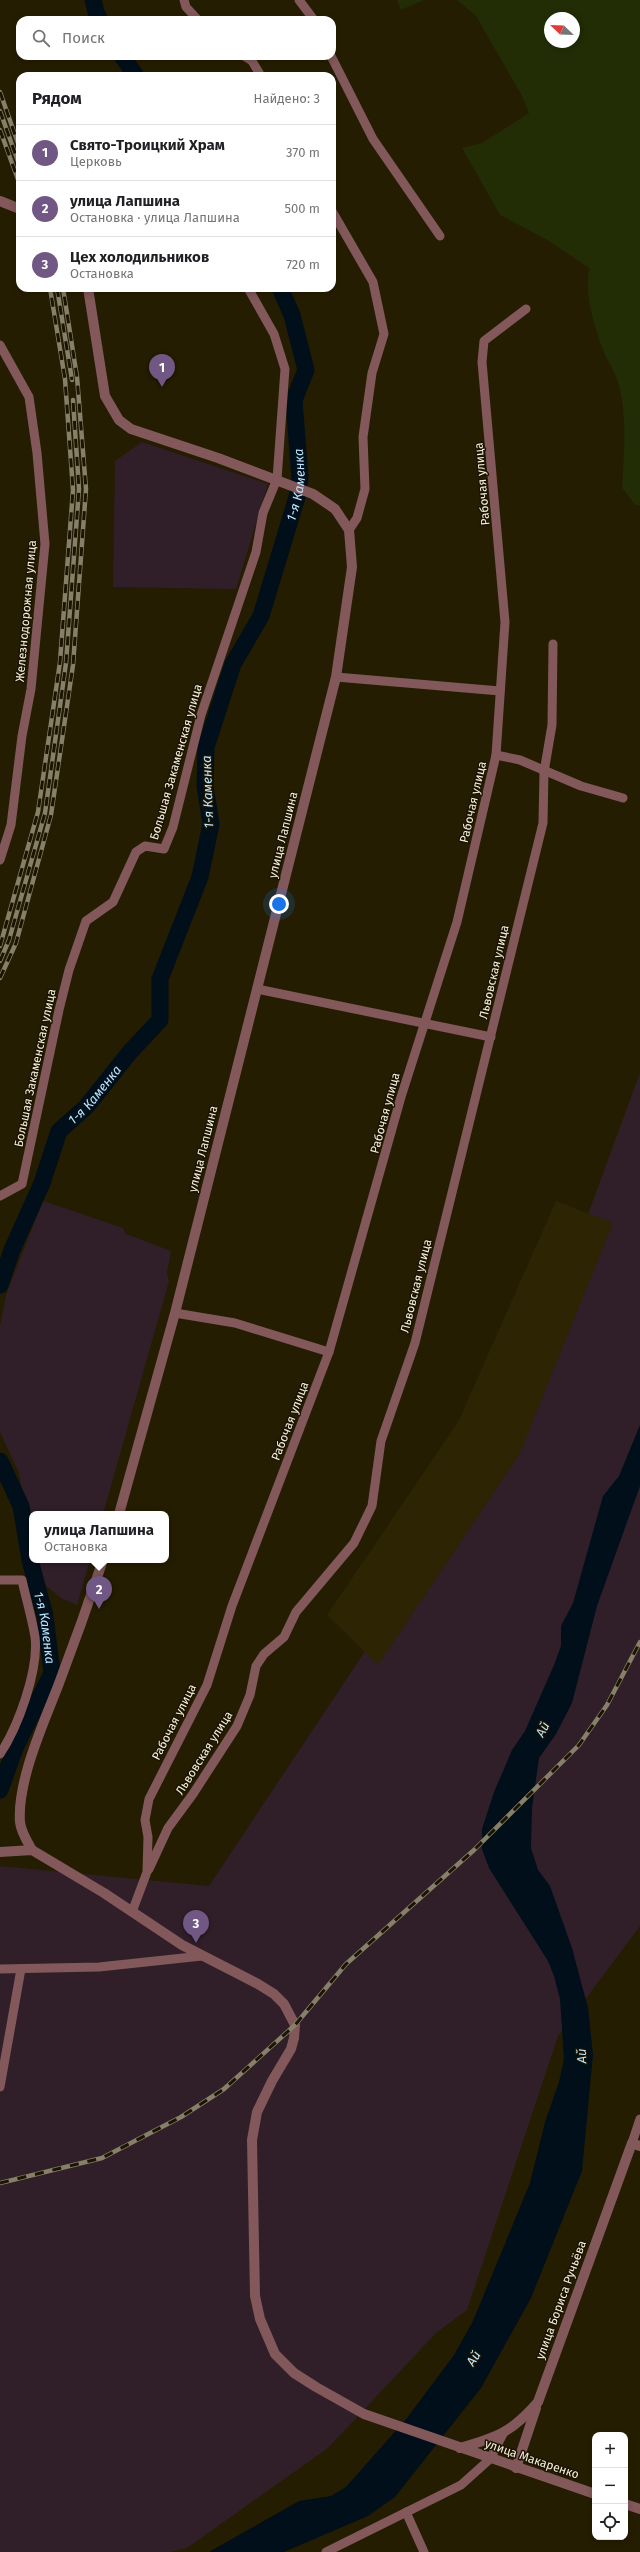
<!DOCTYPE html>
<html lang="ru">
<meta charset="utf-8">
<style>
body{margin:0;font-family:"Fira Sans",sans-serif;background:#f2f2f2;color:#202124}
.controls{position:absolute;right:12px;bottom:12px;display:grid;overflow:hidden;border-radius:8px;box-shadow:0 2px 6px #0003}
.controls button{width:36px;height:36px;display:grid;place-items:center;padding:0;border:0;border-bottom:1px solid #e0e0e0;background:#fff;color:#202124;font:20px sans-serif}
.compass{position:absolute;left:544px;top:12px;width:36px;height:36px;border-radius:50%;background:#fff;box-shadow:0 2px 6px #0003;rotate:293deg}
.you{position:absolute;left:279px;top:904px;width:14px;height:14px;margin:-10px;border:3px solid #fff;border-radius:50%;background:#1a73e8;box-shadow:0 0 0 6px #1a73e833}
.badge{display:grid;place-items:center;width:26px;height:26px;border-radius:50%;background:#715884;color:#fff;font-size:13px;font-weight:700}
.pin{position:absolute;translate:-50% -33px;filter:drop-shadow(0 1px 2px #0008)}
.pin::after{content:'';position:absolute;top:21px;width:14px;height:12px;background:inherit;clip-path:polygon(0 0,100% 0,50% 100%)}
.popup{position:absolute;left:29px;top:1511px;width:140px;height:52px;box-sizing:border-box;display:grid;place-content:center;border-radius:8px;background:#fff;filter:drop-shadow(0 1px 3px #0005);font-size:13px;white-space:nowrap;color:#757577}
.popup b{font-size:15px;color:#202124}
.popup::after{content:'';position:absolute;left:50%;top:100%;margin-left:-8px;border:8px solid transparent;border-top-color:#fff}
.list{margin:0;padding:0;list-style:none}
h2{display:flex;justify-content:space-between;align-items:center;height:52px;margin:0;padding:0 16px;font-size:17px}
h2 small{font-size:13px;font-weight:400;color:#757577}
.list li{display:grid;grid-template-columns:26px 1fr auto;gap:12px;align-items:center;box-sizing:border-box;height:56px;padding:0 16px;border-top:1px solid #e0e0e0}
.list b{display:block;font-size:15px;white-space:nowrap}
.list p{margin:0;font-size:13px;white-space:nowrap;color:#757577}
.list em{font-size:13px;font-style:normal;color:#757577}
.icon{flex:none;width:22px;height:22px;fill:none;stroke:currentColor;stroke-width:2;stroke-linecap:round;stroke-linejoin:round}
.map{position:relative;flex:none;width:640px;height:2552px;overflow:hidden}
.search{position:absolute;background:#fff;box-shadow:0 2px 6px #0003;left:16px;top:16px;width:320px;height:44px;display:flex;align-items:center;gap:10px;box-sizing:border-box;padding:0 14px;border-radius:12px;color:#757577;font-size:15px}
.panel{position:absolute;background:#fff;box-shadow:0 2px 6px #0003;left:16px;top:72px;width:320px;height:220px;border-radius:12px}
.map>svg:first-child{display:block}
.industrial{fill:#301f29}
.green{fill:#222c05;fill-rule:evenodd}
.sand{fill:#2d2403}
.water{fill:#000f1a}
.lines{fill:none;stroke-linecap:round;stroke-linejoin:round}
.river{stroke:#000f1a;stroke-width:17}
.minor{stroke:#82585a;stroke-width:9}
.tertiary{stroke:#82585a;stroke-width:10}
.rail-casing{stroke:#868069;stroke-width:4.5}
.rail{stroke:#1c1400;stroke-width:3;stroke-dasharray:9;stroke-linecap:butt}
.labels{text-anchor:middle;stroke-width:3;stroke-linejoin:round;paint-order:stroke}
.street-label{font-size:12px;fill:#f5f1e0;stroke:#1c1400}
.water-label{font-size:13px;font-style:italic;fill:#bbe7ff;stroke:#1c1400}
</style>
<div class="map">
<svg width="640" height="2552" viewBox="0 0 640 2552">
<rect width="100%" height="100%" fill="#251d01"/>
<!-- industrial -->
<g class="industrial">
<polygon points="142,442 268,484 236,589 113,587 115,461"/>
<polygon points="640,1073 640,1926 558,2036 467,2310 436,2333 328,2448 187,2548 170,2552 0,2552 0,1866 209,1886 504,1442"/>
<polygon points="43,1201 123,1228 126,1234 171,1251 167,1273 169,1281 103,1514 32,1514 32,1543 19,1473 0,1432 0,1326 6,1295"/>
<polygon points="35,1560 90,1560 77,1605 61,1598 38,1579"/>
</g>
<!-- green -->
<g class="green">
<polygon points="397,0 424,0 401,10"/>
<path d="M457,0H640V505H635L622,488C624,453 628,413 617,379C614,372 610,364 606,357C595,331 584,296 589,268L549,241L500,215L462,148L482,143L529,113L521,94L476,16ZM550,18H574V42H550Z"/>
</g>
<!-- sand -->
<polygon class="sand" points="556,1201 613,1223 519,1455 378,1665 327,1615 458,1422"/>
<!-- water -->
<polygon class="water" points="640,1425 640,1486 597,1606 572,1703 556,1734 539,1758 532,1808 531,1848 538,1870 550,1886 572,1948 588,2008 593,2054 582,2171 531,2298 481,2388 395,2497 368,2516 284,2552 209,2552 299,2501 331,2496 346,2487 407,2418 454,2355 473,2321 530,2183 545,2122 559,2082 564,2059 560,1999 554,1976 548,1961 489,1868 482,1849 482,1829 494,1792 512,1750 525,1731 554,1665 561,1646 561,1626 573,1603 603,1496 619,1476"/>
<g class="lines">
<!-- river -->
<g class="river">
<polyline points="93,0 96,12 100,20"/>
<polyline points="122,56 136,76"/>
<path id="s1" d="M0,1285L12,1250L42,1183L59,1131L86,1107L130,1052L160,1020V979L200,877L211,824L205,786L206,747L233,664L261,616L297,497L300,479L294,400L306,370L292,315L280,288"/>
<path id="s2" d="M0,1461L21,1506L30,1560L45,1616L52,1673L15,1748L0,1790"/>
</g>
<!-- minor -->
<g class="minor">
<polyline points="184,0 186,7 198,20"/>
<polyline points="299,0 314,20"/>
<polyline points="244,56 252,61 261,76"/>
<polyline points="331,56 373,139 440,236"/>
<polyline points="332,211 373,282 384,334 372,373 363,437 365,489 357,518 349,530"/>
<polyline points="0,345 29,397 37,453 45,544 31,689 22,736 11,825 0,860"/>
<polyline points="336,677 500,691"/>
<polyline points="496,755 520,760 581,786 623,798"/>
<polyline points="257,989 491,1037"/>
<polyline points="0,1196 22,1184 59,1010 69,970 86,921 113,902 136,852 145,846 164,849 173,827 201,715 256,552 263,513 277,479 285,369 274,334 248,288"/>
<polyline points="175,1313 235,1323 329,1352"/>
<path d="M0,1580H22C26,1599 32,1618 35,1637C39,1670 18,1727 0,1754"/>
<polyline points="149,1869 168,1828 193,1794 237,1726 250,1695 256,1666 264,1654 284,1637 296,1612 354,1543 372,1506 381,1441 415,1343 543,823 544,772 552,725 553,644"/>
<polyline points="132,1912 147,1872 148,1837 145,1820 149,1799 207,1685 232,1606 329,1352 401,1097 457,922 496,755 505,622 482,362 484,341 526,309"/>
<polyline points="0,1969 99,1967 202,1956"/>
<polyline points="0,2087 21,1969"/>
<polyline points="632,2143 640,2119"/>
<polyline points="406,2512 424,2552"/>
<polyline points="326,2552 461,2485 490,2459 503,2434"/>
</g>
<!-- tertiary -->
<g class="tertiary">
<polyline points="0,201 20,209"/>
<polyline points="88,288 105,396 119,420 131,429 218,458 313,494 335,509 349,530 352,567 336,677 175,1313 119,1514"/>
<path d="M32,1850C27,1841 21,1832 20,1822C17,1782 43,1724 58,1686C74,1644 89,1602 103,1560"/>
<polyline points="0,1852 32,1850 104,1893 182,1945 258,1984 274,1994 284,2004 295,2025 294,2038 291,2049 272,2081 257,2112 252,2140 255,2296 260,2319 275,2354 294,2373 316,2387 364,2414 595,2494"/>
<path d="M460,2448C498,2437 512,2432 538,2402L632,2143L640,2146"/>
<polyline points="516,2468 536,2408"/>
<polyline points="625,2504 640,2509"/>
</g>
<defs>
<g id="rail">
<polyline points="0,92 20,149"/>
<polyline points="0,111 20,167"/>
<polyline points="0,130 20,185"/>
<polyline points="57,288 72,380"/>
<polyline points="0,946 38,812 60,662 73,490 65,379 50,288"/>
<polyline points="0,961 9,940 45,813 66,663 79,489 73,400"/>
<polyline points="0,978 16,943 51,815 73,665 86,489 77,377 63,288"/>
<polyline points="0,2183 102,2158 181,2117 224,2089 295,2025 346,1964 474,1850 579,1745 607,1705 640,1642"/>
</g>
</defs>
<!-- rail casing -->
<use href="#rail" class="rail-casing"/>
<!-- rail -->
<use href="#rail" class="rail"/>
</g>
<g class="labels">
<!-- street labels -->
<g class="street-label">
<text transform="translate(482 484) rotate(-95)" y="4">Рабочая улица</text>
<text transform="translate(26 611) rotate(-85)" y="4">Железнодорожная улица</text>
<text transform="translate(176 762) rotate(-74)" y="4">Большая Закаменская улица</text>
<text transform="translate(473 802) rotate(-77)" y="4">Рабочая улица</text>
<text transform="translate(283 835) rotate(-76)" y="4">улица Лапшина</text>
<text transform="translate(494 972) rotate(-77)" y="4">Львовская улица</text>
<text transform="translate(35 1068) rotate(-78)" y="4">Большая Закаменская улица</text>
<text transform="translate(385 1113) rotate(-75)" y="4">Рабочая улица</text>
<text transform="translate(203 1149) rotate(-76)" y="4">улица Лапшина</text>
<text transform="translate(416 1286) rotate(-76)" y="4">Львовская улица</text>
<text transform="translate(290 1421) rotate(-69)" y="4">Рабочая улица</text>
<text transform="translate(174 1722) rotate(-63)" y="4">Рабочая улица</text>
<text transform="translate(204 1753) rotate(-58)" y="4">Львовская улица</text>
<text transform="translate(561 2300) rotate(-70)" y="4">улица Бориса Ручьёва</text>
<text transform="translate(532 2459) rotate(19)" y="4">улица Макаренко</text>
</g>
<!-- water labels -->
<g class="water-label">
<text dy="5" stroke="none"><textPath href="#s1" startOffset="877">1-я Каменка</textPath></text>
<text transform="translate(207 792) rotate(-92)" y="5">1-я Каменка</text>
<text dy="5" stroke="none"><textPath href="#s1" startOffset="216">1-я Каменка</textPath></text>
<text dy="5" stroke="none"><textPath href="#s2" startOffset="174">1-я Каменка</textPath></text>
<text transform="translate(542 1729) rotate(-62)" y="5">Ай</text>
<text transform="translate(581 2056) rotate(-91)" y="5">Ай</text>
<text transform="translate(473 2358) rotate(-58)" y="5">Ай</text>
</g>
</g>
</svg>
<div class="controls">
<button>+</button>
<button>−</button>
<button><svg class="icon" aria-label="locate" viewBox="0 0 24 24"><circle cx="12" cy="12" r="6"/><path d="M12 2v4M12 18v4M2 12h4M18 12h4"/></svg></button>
</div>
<svg class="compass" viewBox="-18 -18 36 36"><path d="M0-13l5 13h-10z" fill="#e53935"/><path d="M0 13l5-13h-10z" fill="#757577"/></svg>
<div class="you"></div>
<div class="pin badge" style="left:162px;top:387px">1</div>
<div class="pin badge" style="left:99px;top:1609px">2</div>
<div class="popup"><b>улица Лапшина</b>Остановка</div>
<div class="pin badge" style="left:196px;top:1943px">3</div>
<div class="search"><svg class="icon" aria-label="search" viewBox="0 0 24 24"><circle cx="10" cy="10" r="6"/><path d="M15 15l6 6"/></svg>Поиск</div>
<section class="panel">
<h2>Рядом<small>Найдено: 3</small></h2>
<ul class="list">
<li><span class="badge">1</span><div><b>Свято-Троицкий Храм</b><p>Церковь</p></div><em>370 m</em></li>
<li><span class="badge">2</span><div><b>улица Лапшина</b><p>Остановка · улица Лапшина</p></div><em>500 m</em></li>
<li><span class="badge">3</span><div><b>Цех холодильников</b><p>Остановка</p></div><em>720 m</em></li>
</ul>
</section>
</div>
